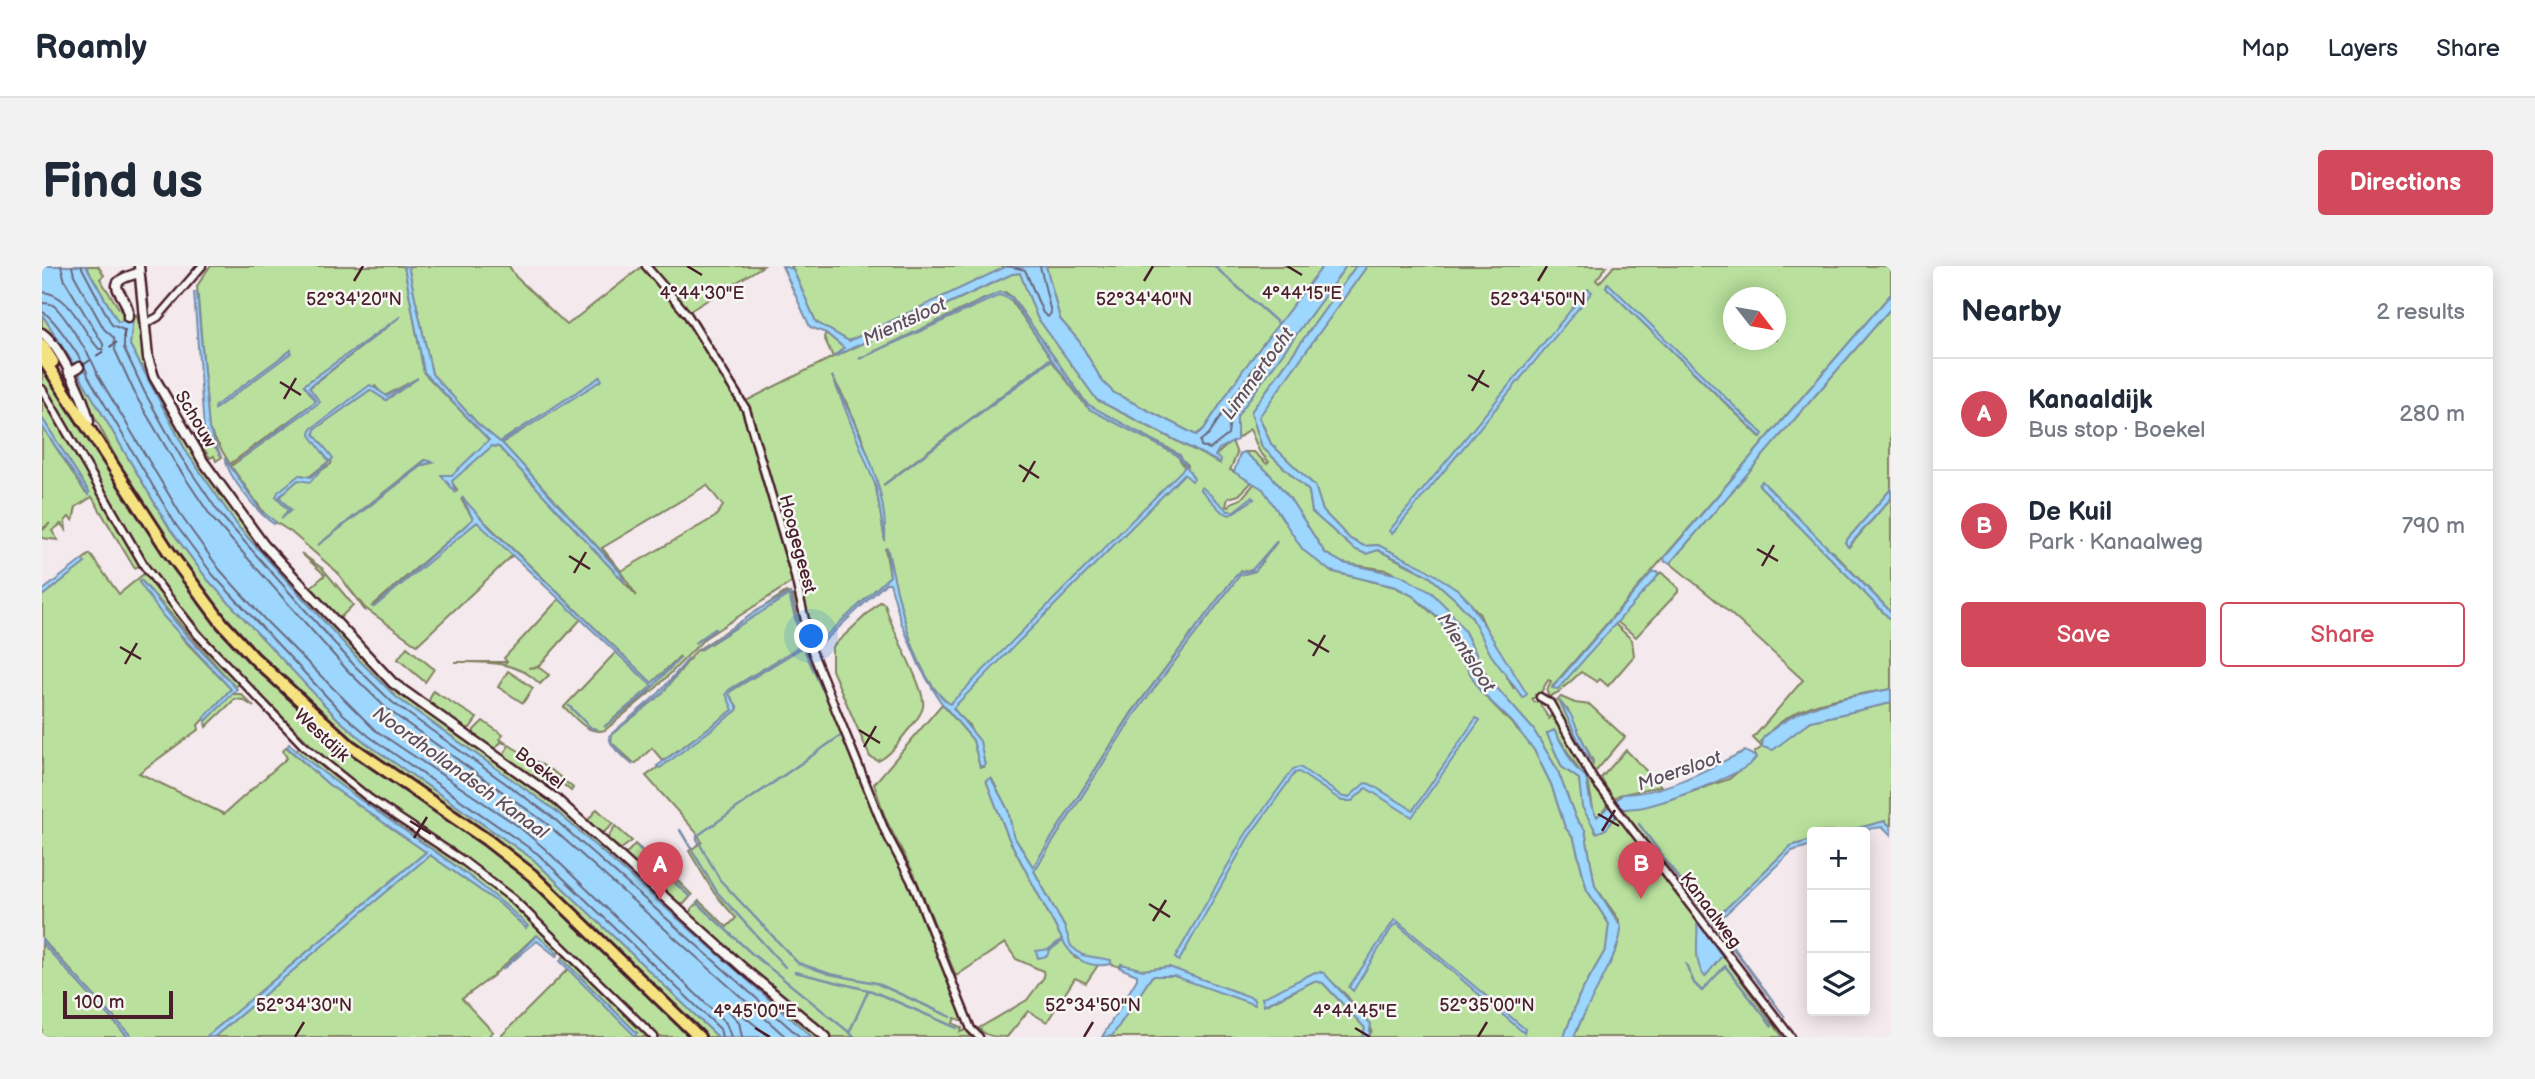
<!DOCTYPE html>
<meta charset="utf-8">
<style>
body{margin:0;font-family:"Balsamiq Sans",sans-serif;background:#f2f2f3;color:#1f2937}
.controls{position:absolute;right:21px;bottom:21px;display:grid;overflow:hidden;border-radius:7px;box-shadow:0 4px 18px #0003}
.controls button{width:63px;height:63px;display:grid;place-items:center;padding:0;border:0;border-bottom:2px solid #e0e1e3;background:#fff;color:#1f2937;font:35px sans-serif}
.compass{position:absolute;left:1681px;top:21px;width:63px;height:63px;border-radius:50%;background:#fff;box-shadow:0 4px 18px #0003;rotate:121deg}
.scale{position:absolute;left:21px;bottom:18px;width:110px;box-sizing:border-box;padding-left:7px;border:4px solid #4a1f2b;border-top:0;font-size:19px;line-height:24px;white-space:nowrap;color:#4a1f2b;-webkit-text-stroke:5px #f6f6f2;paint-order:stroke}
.you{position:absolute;left:770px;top:371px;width:24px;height:24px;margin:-18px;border:5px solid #fff;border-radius:50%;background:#1a73e8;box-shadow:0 0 0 10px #1a73e833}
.badge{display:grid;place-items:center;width:46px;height:46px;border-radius:50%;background:#d1495b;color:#fff;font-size:23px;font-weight:700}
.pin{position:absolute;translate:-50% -58px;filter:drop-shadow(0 2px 4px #0008)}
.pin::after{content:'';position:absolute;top:37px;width:24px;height:21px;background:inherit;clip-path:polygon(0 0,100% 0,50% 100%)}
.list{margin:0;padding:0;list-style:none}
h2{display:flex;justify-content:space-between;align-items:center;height:91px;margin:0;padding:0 28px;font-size:30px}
h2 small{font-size:23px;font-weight:400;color:#747a83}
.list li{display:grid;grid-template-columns:46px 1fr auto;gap:21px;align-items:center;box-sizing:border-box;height:112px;padding:0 28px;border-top:2px solid #e0e1e3}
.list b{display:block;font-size:26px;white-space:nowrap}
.list p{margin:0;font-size:23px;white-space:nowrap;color:#747a83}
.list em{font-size:23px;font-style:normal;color:#747a83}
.actions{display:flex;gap:14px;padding:21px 28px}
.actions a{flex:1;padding:16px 0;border:2px solid #d1495b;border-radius:7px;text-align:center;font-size:24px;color:#d1495b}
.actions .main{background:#d1495b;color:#fff}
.icon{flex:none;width:38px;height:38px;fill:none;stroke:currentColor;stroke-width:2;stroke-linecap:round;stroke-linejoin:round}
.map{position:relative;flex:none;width:1849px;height:771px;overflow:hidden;border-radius:7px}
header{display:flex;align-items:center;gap:42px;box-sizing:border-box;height:98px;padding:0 35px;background:#fff;border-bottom:2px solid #e0e1e3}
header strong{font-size:33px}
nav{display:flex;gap:38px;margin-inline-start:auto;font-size:24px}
.intro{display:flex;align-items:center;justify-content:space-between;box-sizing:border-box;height:168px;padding:0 42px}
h1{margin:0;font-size:49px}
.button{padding:18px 32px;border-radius:7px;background:#d1495b;color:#fff;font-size:24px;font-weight:700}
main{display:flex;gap:42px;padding:0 42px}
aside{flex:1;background:#fff;border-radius:7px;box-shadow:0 4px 18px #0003}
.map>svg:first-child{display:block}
.green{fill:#b9e19d;stroke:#828064;stroke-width:2;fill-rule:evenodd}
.water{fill:#9dd7fd;stroke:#7c8da9;stroke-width:2}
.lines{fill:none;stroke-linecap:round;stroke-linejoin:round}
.shore{stroke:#6b697f;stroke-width:2}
.stream{stroke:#7c8da9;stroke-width:2.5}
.ferry{stroke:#5f4d60;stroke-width:2;stroke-dasharray:9 7;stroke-linecap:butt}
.minor-casing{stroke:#4a1f2b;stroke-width:11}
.tertiary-casing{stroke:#4a1f2b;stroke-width:13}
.primary-casing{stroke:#4a1f2b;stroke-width:16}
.minor{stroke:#f6f6f2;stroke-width:6}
.tertiary{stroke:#f6f6f2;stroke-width:8}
.primary{stroke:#f5e382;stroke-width:10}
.ticks{fill:none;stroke:#4a1f2b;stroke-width:2.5}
.labels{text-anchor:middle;stroke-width:5;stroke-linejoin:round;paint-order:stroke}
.street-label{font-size:18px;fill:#4a1f2b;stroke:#f6f6f2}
.water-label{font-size:19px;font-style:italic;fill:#5f4d60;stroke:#f6f6f2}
.ticks-label{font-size:18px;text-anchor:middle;fill:#4a1f2b;stroke:#f6f6f2;stroke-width:5;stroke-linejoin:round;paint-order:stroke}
</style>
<header>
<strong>Roamly</strong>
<nav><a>Map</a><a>Layers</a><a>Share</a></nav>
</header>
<div class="intro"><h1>Find us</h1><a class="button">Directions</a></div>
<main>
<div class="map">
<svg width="1849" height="771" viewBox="0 0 1849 771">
<rect width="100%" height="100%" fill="#f4e9ec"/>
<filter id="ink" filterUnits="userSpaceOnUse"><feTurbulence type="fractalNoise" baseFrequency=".0143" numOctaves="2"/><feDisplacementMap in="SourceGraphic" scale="14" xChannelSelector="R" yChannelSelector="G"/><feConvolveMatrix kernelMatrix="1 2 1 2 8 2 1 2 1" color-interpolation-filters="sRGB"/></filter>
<g filter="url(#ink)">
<!-- green -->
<g class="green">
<polygon points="44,0 56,0 62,9 58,13 82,50 80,55 76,56"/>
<path d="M168,0H362L382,107L447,174L410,210H404L416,225L409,215L450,180L457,181L595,330L578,305L460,177L559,114L558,112L458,176L436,158L390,108L366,0H467L474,11L525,59L601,0L645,53L699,141L750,316L663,372L615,421L563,464C545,469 534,452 522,441L574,386L610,420L562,461L604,428L638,390L610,417L419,233L431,253L329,341L435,256L472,288L375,379L323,342L303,317L324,346L296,307L249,266L225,251L189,200L277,136L267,122L349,58L262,119L274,135L188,198L167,163L155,20ZM376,112L344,134L328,124L273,163L271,168L290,191L289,198L265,214H256L237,231L249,244L239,253L246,244L234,231L260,209L267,211L287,195L269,169V163L333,120L342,130L345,129ZM383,194L390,197L381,199L276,279ZM665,219L681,240L673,251L579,305L560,282Z"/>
<polygon points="608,0 721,0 646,46"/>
<polygon points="749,0 970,0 807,75 774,56"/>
<polygon points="1004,0 1281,0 1201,104 1162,163 1154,169 1072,127 1060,115 1037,75 1018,53"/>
<path d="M1304,0H1314L1209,146L1220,181L1267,225L1270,246L1312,283L1324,288L1336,284L1387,310L1413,333L1429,350L1472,423L1437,347L1415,323L1336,279L1322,280L1308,273L1281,245L1273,220L1229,178L1217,150L1325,0H1565L1554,14L1557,17L1572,0H1849V28L1510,421L1572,357L1590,374L1592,390L1566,420L1558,413L1555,416L1539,406L1517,426L1506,431L1505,424L1509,415L1506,414L1498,428L1490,433L1492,436L1501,435L1498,438L1507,453L1509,449L1567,538L1557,550L1552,548L1547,520L1512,464L1505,468L1520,501L1537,513L1540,533L1554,567L1575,547L1741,771H1532L1551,727L1575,682L1577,654L1553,620L1543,564L1534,553L1515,503L1491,463L1446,412L1423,366L1390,327L1345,304L1301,297L1283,287L1247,231L1225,205L1202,186H1212L1225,198L1227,196L1217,185L1208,163L1195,173V150ZM1565,18L1720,168L1718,171L1564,21ZM1692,32H1734V74H1692Z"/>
<path d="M978,7L995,51L1055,134L1177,197L1173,190L1190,175L1195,188L1188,204L1211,215L1197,229L1186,232L1184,240L1187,241L1189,237L1199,233L1213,217L1221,223L1288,305L1353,321L1371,330L1403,359L1438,425L1483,471L1492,484L1509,518L1523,561L1532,573L1545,624L1567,658L1564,683L1537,730L1522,771H1327L1330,764L1305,730L1279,706L1220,732L1224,739L1272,715L1281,717L1323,762L1321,771H1069L1110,710C1146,703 1178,732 1213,735L1127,701L1101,704L1079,698L1078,701L1040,689L1028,680L1023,662L992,605L1092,449L1198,309L1213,305L1235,276L1210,304L1199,305L1192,312L1090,446L991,601L971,569L966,544L950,513L944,514L967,573L1020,673L1017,675L1021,674L1033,692L1056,699L1044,717L1033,712L1005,756L986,745L965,771C953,771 944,771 937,762L985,734L1002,711L1001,705L974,693L963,677L914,710L873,610L844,554L832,518L900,438L931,474L938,501H942L927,459L910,442L1142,208L1152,213L1145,204L1146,199L1132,185L1116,177L1135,189L1143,202L908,439C866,406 859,329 843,282L848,310L773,381C746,301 737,214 702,136L791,91L782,71L784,67L802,82L792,91L970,8ZM963,26L970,31L1045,138L1071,154L1044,140L1009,94L841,219L1009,92L969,34L958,28L817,93L944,32ZM790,110C819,159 840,218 843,275L834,221L826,194Z"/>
<path d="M1849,42V223L1803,276L1807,281L1849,232V346L1795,290L1717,219L1849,354V423C1804,431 1748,435 1719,476L1731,483L1769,455L1849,437V561L1843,555L1801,566H1770V574L1749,580L1672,654L1579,544L1629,533L1687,513L1714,491L1712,487L1720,481L1711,472L1761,414L1677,337L1628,297Z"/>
<polygon points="90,47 95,49 97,65 100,67 101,89 112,119 180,229 216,275 297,366 334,404 529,550 615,632 778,771 770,771 741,748 514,545 354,431 317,394 198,263 145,187 88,79"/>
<polygon points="0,48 30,96 26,96 0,61"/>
<polygon points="0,96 124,288 270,450 487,610 653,771 617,771 473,630 292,502 184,395 110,305 0,119"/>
<path d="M38,110L128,263L166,314L296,453L324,477L491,593L676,771H663C634,745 606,719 578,691C561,674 545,654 526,638C434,564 330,504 245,421C155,333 87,227 34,112Z"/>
<polygon points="0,130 98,299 93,303 50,231 34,241 31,255 27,251 23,255 24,264 19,258 10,265 16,274 0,272 0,265 8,257 0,263 0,160 43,226 47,226 0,152"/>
<polygon points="158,166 164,168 180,191 174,195 172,190 168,192 157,176 154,177 150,169"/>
<polygon points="259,287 281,303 311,339 297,353 269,321 283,309"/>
<polygon points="48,288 77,328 103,307 138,354 197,418 193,421 99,314 97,316 142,374 189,423 156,459 157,463 97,507 182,548 245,492 241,485 244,481 286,518 384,586 164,771 90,771 0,673 0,330 43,297 40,294"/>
<polygon points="1619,306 1636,322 1636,326 1594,371 1574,355"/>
<path d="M744,326L753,331L765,380L778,412L842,569L864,608L924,756L913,752L911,757L920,762L918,766L924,764L932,771H789L648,649L649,643L657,635L685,661L694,652L672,627L647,585L660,576L654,566L604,510L694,445L696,442L687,428L689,425L761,381L780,423L759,366L760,379L687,424L684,428L691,439V444L621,495L610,482L593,498L569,476L570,468L620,428L654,385ZM743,328H748L750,330L758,363L747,329H745L657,385Z"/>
<path d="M517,333L539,353L497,400L486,402L496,401L507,409L498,418C475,394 442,396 412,396H465L462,392Z"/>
<path d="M838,336L843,338C848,364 885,423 881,441C879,451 869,460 863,468C854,479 849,489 836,495L828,491L790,404V381Z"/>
<polygon points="365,381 392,403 383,416 356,393"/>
<polygon points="466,405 491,422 481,437 456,421"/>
<polygon points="391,425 435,452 428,462 424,462 386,437"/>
<polygon points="190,428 199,428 212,441 201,434 193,433 164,461 163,456"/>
<path d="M1519,431L1533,437L1548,439L1583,471L1554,505L1547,502L1511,436ZM1525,443L1551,495V497L1522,445Z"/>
<polygon points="441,455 461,469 458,473 465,478 459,476 453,483 432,470 432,464"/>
<polygon points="467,479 512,506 531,522 529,525 516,514 507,524 461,489"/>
<path d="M258,481C313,534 382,569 442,614C470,634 494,659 519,683L514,691L515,688L493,670L451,710L420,733L451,766L445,771H172L388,589L458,638L484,662C419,590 326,549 254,485Z"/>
<polygon points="1584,484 1619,520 1577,529 1571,534 1559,512"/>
<polygon points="555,543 571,558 562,566 557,566 546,554"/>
<polygon points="573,560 590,575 579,583 565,573"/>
<polygon points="593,578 613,597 626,586 635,595 626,605 650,629 642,638 637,638 583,589"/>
<polygon points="0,677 86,771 0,771"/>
<polygon points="523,689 529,693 609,771 458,771 526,703 593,769 595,767 520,693 518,695"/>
</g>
<!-- water -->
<g class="water">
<polygon points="0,0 44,0 76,56 80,55 82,50 91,52 88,79 145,187 198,263 317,394 354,431 514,545 770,771 676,771 491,593 324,477 296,453 166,314 128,263 38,110 37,101 30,96 0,48"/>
<polygon points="362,0 366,0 390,108 436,158 458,176 558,111 560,114 460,177 578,306 583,317 457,181 450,180 410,215 414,227 399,209 410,209 447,174 382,106"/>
<polygon points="740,0 751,3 774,56 807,75 963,1 1004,0 1018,53 1037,75 1060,115 1072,127 1154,169 1162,163 1201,104 1281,0 1304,0 1195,150 1195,174 1177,183 1173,190 1179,194 1178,197 1055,134 995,51 978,7 970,8 791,91 802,82 784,67 768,61"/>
<polygon points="1314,0 1325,0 1217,151 1229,178 1273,220 1281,245 1308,273 1322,280 1336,279 1381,301 1415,323 1427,335 1485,428 1481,432 1449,389 1429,350 1413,333 1387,310 1365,298 1336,284 1324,288 1312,283 1270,246 1267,225 1220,181 1209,146"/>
<polygon points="1566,17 1721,168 1719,171 1564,21"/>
<polygon points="1546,23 1550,26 1350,268 1347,265"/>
<polygon points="152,26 155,26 167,163 179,190 162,163"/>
<path d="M958,26L970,31L1045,138L1138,189L1152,213L1150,215L1142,208L911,442L938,475L943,499L938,501L931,474L898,435L878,401L859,356L848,317H844L777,380L774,379L848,310L845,281C855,323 870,412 908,438L1144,200L1135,189L1047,143L1010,94L842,219L1009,92L970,34L958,29L817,93Z"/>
<polygon points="1849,28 1849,42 1628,297 1623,296 1622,292"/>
<polygon points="359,50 267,121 278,136 196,195 274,135 262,119"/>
<polygon points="249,84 249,87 173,143 173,140"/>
<path d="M790,110C814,160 846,219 843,275L834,221Z"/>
<polygon points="376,112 344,134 328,124 273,163 272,168 291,192 268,216 256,214 237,231 249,244 239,253 246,244 234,231 236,226 257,209 269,211 287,195 268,169 269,163 328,119 345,130"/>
<polygon points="0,152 47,226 46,229 0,160"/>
<path d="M1202,186L1225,205L1247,231L1283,287L1301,297L1358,309L1390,327L1408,345L1423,366L1446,412L1491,463L1515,503L1534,553L1543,564L1553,620L1579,661C1580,686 1542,742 1532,771H1522L1537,730L1564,683L1567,658L1545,624L1532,573L1523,561L1509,518L1492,484L1470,456L1438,425L1396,351L1371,330L1354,321L1288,305L1261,284L1221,223L1192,206L1198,188Z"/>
<path d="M184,194L219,245L234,256L232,258C217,249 185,209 184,194Z"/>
<polygon points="384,194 391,196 381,199 276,279"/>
<polygon points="1720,215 1849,346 1849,354 1717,219"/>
<polygon points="1160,221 1186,245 1192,245 1210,231 1212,233 1188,249 1180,246 1158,223"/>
<polygon points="1849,223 1849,232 1806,281 1803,276"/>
<polygon points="420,231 448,262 610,417 639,391 604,428 562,461 610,420 435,256 331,342 431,253"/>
<path d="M1235,275L1213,305L1198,309L1092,449L992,605L1023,662L1029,680L1040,689L1069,694V698C1047,703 1031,693 1021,675L1008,684L1005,690L996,692L994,685L1007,683L1020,673L967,573L944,514L949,512L966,544L971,569L991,601L1090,447L1192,312L1198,306L1210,304Z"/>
<polygon points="40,294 43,297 0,330 0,325"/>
<polygon points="1610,306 1615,306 1616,310 1516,423 1510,422"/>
<polygon points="99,314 145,370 195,423 163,456 162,452 189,423 121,350 97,316"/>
<polygon points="748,327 763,380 780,423 761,381 689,425 687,428 696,442 694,445 618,502 615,500 691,444 684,428 687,424 760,379 747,329 656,385 719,342"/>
<path d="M647,392L620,428L570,468L569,476L591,499C582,491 568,482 567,470L617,427Z"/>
<path d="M1849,423V437L1769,455L1731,484L1720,481L1721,472C1758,437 1801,432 1849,423Z"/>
<polygon points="1517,434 1529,449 1551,497 1541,484"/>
<polygon points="1434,452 1438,454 1370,551 1324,522 1310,535 1300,535 1257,506 1253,507 1206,572 1137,695 1133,692 1203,569 1251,503 1258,501 1301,531 1307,531 1323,517 1328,518 1371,544"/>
<path d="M1512,464L1533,501L1544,511L1549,540L1555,551L1581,528C1623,528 1666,502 1703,485L1714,491C1710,506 1613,541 1595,542C1589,543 1585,542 1579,544L1564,563L1555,567L1540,541L1537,513L1520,501L1505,468Z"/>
<path d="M247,478C322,545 414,590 486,660L484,662L458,638L388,589L172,771H164L384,586L286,518L245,481Z"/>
<polygon points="1843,555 1849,561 1849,569 1841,561 1801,566"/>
<polygon points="1770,574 1770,579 1750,585 1674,657 1743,751 1639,615 1672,654 1749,580"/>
<polygon points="1353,653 1483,763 1482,767 1355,658 1351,660 1311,725 1307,721"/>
<path d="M1655,655L1680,690L1663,711C1650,694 1657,675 1655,655Z"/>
<polygon points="495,669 516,688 514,690 495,675 460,704"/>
<polygon points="0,673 2,676 90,771 86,771 0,677"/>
<polygon points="520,693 595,767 593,770 518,695"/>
<polygon points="1079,698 1101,704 1127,701 1211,732 1213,739 1132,710 1110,710 1070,770 1060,771 1095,713 1095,709 1078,702"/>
<polygon points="1273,706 1282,707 1329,758 1327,771 1321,771 1323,762 1281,717 1272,715 1222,739 1220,732"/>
</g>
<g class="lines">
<!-- shore -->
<g class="shore">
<polyline points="30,0 32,9 62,63 72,72 73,84 95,132 132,195 170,252 306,405 345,443 504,557 744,771"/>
<polyline points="39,0 70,59 82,64 82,82 103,127 139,191 177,247 312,399 350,436 509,550 758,771"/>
<polyline points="966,0 983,4 1001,47 1006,51 1009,47 998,0"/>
<path d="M0,26C28,27 40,65 57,83H61V78L23,15L19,0"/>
<path d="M0,37C5,37 7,37 11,39C20,45 54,98 55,108L142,254L178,304L224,355L333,464L476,560L502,582L684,757L689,771"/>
<path d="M0,46C9,47 45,100 46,110L134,259L171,309L301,448L328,471L496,588L678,763L680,771"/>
<polygon points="1221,95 1222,100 1195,138 1190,139 1189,134 1217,95"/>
<polygon points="1183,144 1189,146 1186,169 1168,183 1159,180 1158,175 1167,168"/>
<polyline points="700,771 697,756 686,744 688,739 728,771"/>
</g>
<!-- stream -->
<g class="stream">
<polyline points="1172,0 1236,57"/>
<polyline points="653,377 673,363"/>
<polyline points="527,440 549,462 554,463"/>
<polyline points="798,470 655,570 655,573 678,614 756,697 788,708 834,717 909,751"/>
<polyline points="1597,558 1644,622"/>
<polyline points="638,564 675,626 743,701"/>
<polyline points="596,581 648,631"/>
<polyline points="655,637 708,686 813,771"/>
<polyline points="1644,698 1652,717 1660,725 1683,700 1730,760"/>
<polyline points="753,706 830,725 915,762"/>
<polyline points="807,767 826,725"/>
<polyline points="1737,771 1738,771"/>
</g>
<!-- ferry -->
<polyline class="ferry" points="41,99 81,72 85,56"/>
<defs>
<g id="minor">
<polyline points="604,0 645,48 704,143 752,306 770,385 843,565 871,618 929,763 937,771"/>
<polyline points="103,58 116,51 160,0"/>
<polyline points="0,123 103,301 155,368 262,480 328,533 420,594 471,633 612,771"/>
<polyline points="1498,431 1508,437 1550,511 1749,771"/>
</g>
<g id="tertiary">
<polyline points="97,0 106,92 112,111 161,195 222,279 351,417 514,533 701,702 784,771"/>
<path d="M86,51C89,27 53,18 97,7"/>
<path d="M0,67C17,78 43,134 47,155"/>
<polyline points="27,107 37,101"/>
</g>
<g id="primary">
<polyline points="0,79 11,96"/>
<polyline points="0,91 127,286 180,357 212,392 307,479 445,574 490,609 657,771"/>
</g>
</defs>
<!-- minor casing -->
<use href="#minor" class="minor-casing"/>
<!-- tertiary casing -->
<use href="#tertiary" class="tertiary-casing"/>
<!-- primary casing -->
<use href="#primary" class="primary-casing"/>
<!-- minor -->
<use href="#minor" class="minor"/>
<!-- tertiary -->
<use href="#tertiary" class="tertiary"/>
<!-- primary -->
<use href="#primary" class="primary"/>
</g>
</g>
<!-- ticks -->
<path class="ticks" d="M645,0L660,9M1245,0L1260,9M312,15L321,0M1102,15L1111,0M1496,15L1505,0M1426,109L1447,121M238,116L259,129M1430,125L1442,104M242,133L254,112M977,199L997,212M981,216L993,195M1715,283L1736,295M527,290L548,303M1720,300L1732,279M532,307L544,286M1266,374L1287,386M78,381L99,393M1271,390L1283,369M83,398L95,377M817,464L838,477M822,481L834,460M1556,548L1577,560M368,555L389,568M1560,565L1573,544M372,572L385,551M1107,638L1128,651M1111,655L1124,634M713,762L728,771M1313,762L1328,771M253,771L262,756M1042,771L1051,756M1436,771L1445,756"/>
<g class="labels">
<!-- street labels -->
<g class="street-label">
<text transform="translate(154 153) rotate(59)" y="6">Schouw</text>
<text transform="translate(756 278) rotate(75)" y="6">Hoogegeest</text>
<text transform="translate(280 469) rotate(43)" y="6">Westdijk</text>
<text transform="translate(498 502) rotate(37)" y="6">Boekel</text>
<text transform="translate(1669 644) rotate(53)" y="6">Kanaalweg</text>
</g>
<!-- water labels -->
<g class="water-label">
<text transform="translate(862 55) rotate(-25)" y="7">Mientsloot</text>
<text transform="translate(1215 107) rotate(-54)" y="7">Limmertocht</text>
<text transform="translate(1425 386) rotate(57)" y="7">Mientsloot</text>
<text transform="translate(1637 504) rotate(-19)" y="7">Moersloot</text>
<text transform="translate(419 506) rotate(36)" y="7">Noordhollandsch Kanaal</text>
</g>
</g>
<g class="ticks-label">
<text x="660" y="33">4°44'30"E</text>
<text x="1260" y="33">4°44'15"E</text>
<text x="312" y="39">52°34'20"N</text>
<text x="1102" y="39">52°34'40"N</text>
<text x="1496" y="39">52°34'50"N</text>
<text x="262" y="745">52°34'30"N</text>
<text x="1051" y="745">52°34'50"N</text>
<text x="1445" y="745">52°35'00"N</text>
<text x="713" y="751">4°45'00"E</text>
<text x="1313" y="751">4°44'45"E</text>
</g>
</svg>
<div class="controls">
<button>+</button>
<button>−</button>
<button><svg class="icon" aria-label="layers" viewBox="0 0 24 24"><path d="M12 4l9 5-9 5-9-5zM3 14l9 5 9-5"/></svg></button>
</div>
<svg class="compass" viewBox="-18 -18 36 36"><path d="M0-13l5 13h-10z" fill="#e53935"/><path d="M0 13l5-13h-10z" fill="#747a83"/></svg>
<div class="scale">100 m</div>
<div class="you"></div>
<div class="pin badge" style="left:618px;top:634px">A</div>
<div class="pin badge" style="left:1599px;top:633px">B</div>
</div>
<aside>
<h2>Nearby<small>2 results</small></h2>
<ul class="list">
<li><span class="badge">A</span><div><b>Kanaaldijk</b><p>Bus stop · Boekel</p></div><em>280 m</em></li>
<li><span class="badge">B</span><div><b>De Kuil</b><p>Park · Kanaalweg</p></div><em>790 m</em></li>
</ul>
<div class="actions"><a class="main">Save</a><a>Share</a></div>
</aside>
</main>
